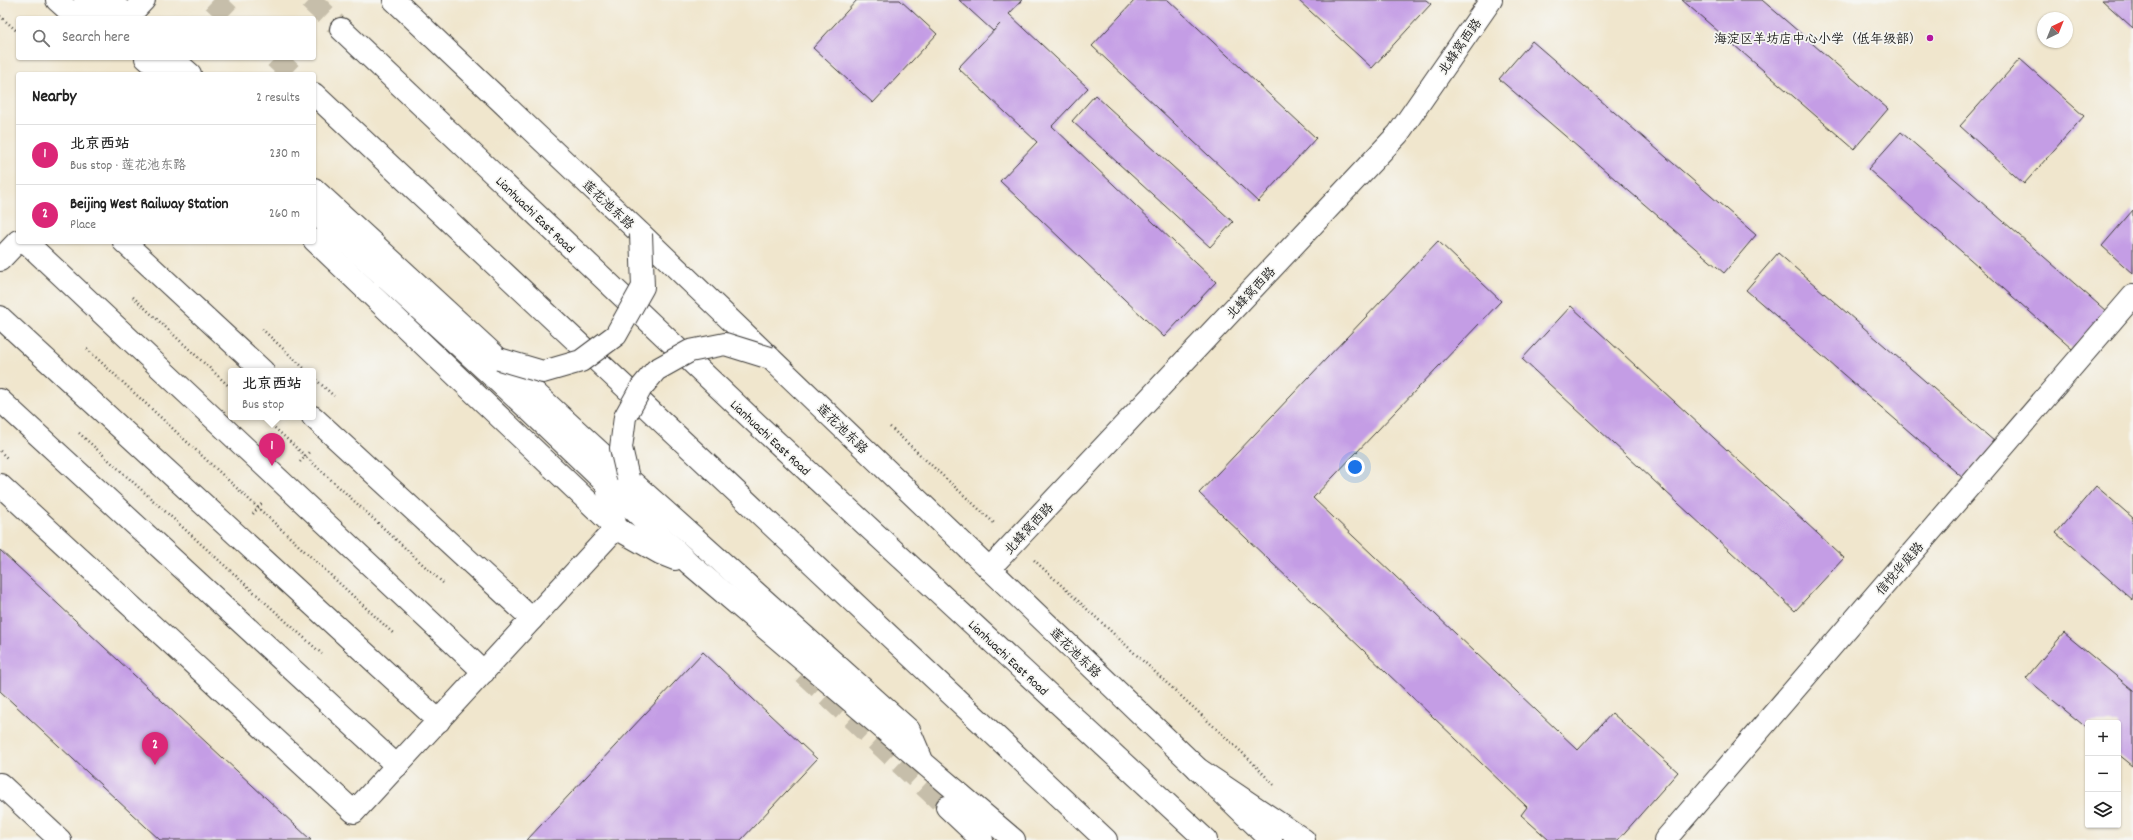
<!DOCTYPE html>
<meta charset="utf-8">
<style>
body{margin:0;font-family:Dekko,"LXGW WenKai TC",sans-serif;background:#f2f2f2;color:#222}
.controls{position:absolute;right:12px;bottom:12px;display:grid;overflow:hidden;border-radius:4px;box-shadow:0 1px 3px #0004}
.controls button{width:36px;height:36px;display:grid;place-items:center;padding:0;border:0;border-bottom:1px solid #e0e0e0;background:#fff;color:#222;font:20px sans-serif}
.compass{position:absolute;left:2037px;top:12px;width:36px;height:36px;border-radius:50%;background:#fff;box-shadow:0 1px 3px #0004;rotate:43deg}
.you{position:absolute;left:1355px;top:467px;width:14px;height:14px;margin:-10px;border:3px solid #fff;border-radius:50%;background:#1a73e8;box-shadow:0 0 0 6px #1a73e833}
.badge{display:grid;place-items:center;width:26px;height:26px;border-radius:50%;background:#db2777;color:#fff;font-size:13px;font-weight:700}
.pin{position:absolute;translate:-50% -33px;filter:drop-shadow(0 1px 2px #0008)}
.pin::after{content:'';position:absolute;top:21px;width:14px;height:12px;background:inherit;clip-path:polygon(0 0,100% 0,50% 100%)}
.popup{position:absolute;left:228px;top:368px;width:88px;height:52px;box-sizing:border-box;display:grid;place-content:center;border-radius:4px;background:#fff;filter:drop-shadow(0 1px 3px #0005);font-size:13px;white-space:nowrap;color:#767676}
.popup b{font-size:15px;color:#222}
.popup::after{content:'';position:absolute;left:50%;top:100%;margin-left:-8px;border:8px solid transparent;border-top-color:#fff}
.list{margin:0;padding:0;list-style:none}
h2{display:flex;justify-content:space-between;align-items:center;height:52px;margin:0;padding:0 16px;font-size:17px}
h2 small{font-size:13px;font-weight:400;color:#767676}
.list li{display:grid;grid-template-columns:26px 1fr auto;gap:12px;align-items:center;box-sizing:border-box;height:60px;padding:0 16px;border-top:1px solid #e0e0e0}
.list b{display:block;font-size:15px;white-space:nowrap}
.list p{margin:0;font-size:13px;white-space:nowrap;color:#767676}
.list em{font-size:13px;font-style:normal;color:#767676}
.icon{flex:none;width:22px;height:22px;fill:none;stroke:currentColor;stroke-width:2;stroke-linecap:round;stroke-linejoin:round}
.map{position:relative;flex:none;width:2133px;height:840px;overflow:hidden}
.search{position:absolute;background:#fff;box-shadow:0 1px 3px #0004;left:16px;top:16px;width:300px;height:44px;display:flex;align-items:center;gap:10px;box-sizing:border-box;padding:0 14px;border-radius:4px;color:#767676;font-size:15px}
.panel{position:absolute;background:#fff;box-shadow:0 1px 3px #0004;left:16px;top:72px;width:300px;height:172px;border-radius:4px}
.map>svg:first-child{display:block}
.building{fill:#c49de5}
.lines{fill:none;stroke-linecap:round;stroke-linejoin:round}
.minor-tunnel{stroke:#c6beaa;stroke-width:22;stroke-dasharray:22 11;stroke-linecap:butt}
.highway-tunnel{stroke:#c6beaa;stroke-width:22;stroke-dasharray:22 11;stroke-linecap:butt}
.minor-casing{stroke:#3c3a37;stroke-width:24}
.highway-casing{stroke:#3c3a37;stroke-width:24}
.path{stroke:#3c3a37;stroke-width:2.5;stroke-dasharray:1 3;stroke-linecap:butt}
.minor{stroke:#fff;stroke-width:22}
.highway{stroke:#fff;stroke-width:22}
.minor-bridge-casing{stroke:#3c3a37;stroke-width:24;stroke-linecap:butt}
.minor-bridge{stroke:#fff;stroke-width:22}
.poi-dot{fill:#b5179e;stroke:#f6f6f2;stroke-width:1.5}
.labels{text-anchor:middle;stroke-width:3.5;stroke-linejoin:round;paint-order:stroke}
.poi-label{font-size:13px;fill:#1c1c1c;stroke:#f6f6f2;text-anchor:end}
.street-label{font-size:13px;fill:#1c1c1c;stroke:#f6f6f2}
</style>
<div class="map">
<svg width="2133" height="840" viewBox="0 0 2133 840">
<rect width="100%" height="100%" fill="#f6f6f2"/>
<filter id="ink" filterUnits="userSpaceOnUse"><feTurbulence type="fractalNoise" baseFrequency=".025" numOctaves="2"/><feDisplacementMap in="SourceGraphic" scale="8" xChannelSelector="R" yChannelSelector="G"/><feConvolveMatrix kernelMatrix="1 2 1 2 8 2 1 2 1" color-interpolation-filters="sRGB"/></filter>
<filter id="wash" filterUnits="userSpaceOnUse"><feTurbulence type="fractalNoise" baseFrequency=".012" numOctaves="4" result="noise"/><feDisplacementMap in="SourceGraphic" scale="16" xChannelSelector="R" yChannelSelector="G"/><feGaussianBlur stdDeviation="0.9" result="paint"/><feColorMatrix in="noise" values="0 0 0 0 0 0 0 0 0 0 0 0 0 0 0 0 0 1.4 0 .05"/><feComposite in="paint" operator="in"/></filter>
<g filter="url(#wash)">
<rect width="100%" height="100%" fill="#f0e6cd"/>
<g id="blocks">
<!-- building -->
<g class="building">
<polygon points="857,0 900,0 937,34 873,103 813,48"/>
<polygon points="959,0 1022,0 1009,14 1088,88 1052,126 1216,282 1164,337 1000,181 1037,142 958,68 1000,24 993,31"/>
<polygon points="1135,0 1168,0 1316,138 1258,202 1092,46"/>
<polygon points="1298,0 1426,0 1431,4 1372,68"/>
<polygon points="1682,0 1762,0 1888,109 1854,149"/>
<polygon points="2102,0 2133,0 2133,28"/>
<polygon points="1532,41 1756,235 1724,273 1499,79"/>
<polygon points="2020,59 2084,116 2024,184 1960,126"/>
<polygon points="1095,95 1233,222 1210,247 1072,121"/>
<polygon points="1901,132 2106,311 2072,349 1868,169"/>
<polygon points="2133,210 2133,274 2102,246"/>
<polygon points="1438,241 1501,301 1313,498 1578,750 1612,713 1678,772 1618,840 1549,840 1521,815 1527,807 1199,493"/>
<polygon points="1778,253 1995,442 1964,479 1746,290"/>
<polygon points="1571,306 1844,558 1795,611 1522,359"/>
<polygon points="2096,486 2133,518 2133,600 2056,533"/>
<polygon points="0,550 311,840 160,840 0,691"/>
<polygon points="2064,633 2133,690 2133,766 2118,754 2118,723 2088,723 2088,729 2026,678"/>
<polygon points="703,652 817,759 741,840 527,840"/>
</g>
</g>
</g>
<g filter="url(#ink)">
<use href="#blocks" fill-opacity="0" stroke="#3c3a37" stroke-width="1"/>
<g class="lines">
<!-- minor-tunnel -->
<polyline class="minor-tunnel" points="803,673 947,807"/>
<!-- highway-tunnel -->
<g class="highway-tunnel">
<polyline points="213,0 232,18"/>
<polyline points="310,0 341,29"/>
<polyline points="275,58 292,74"/>
</g>
<defs>
<g id="minor">
<polyline points="57,0 77,18"/>
<polyline points="85,0 104,18"/>
<polyline points="109,0 129,18"/>
<polyline points="394,0 641,234 1198,769 1304,840"/>
<polyline points="128,17 144,0"/>
<polyline points="146,58 164,74"/>
<polyline points="172,58 190,74"/>
<polyline points="314,189 628,478 909,730 921,758"/>
<polyline points="314,212 527,408 690,564 1014,840"/>
<polyline points="314,240 616,528 660,553 675,559"/>
<polyline points="26,242 484,672"/>
<polyline points="124,242 263,371"/>
<polyline points="0,260 18,241"/>
<polyline points="0,317 439,721"/>
<polyline points="0,400 397,766"/>
<polyline points="313,417 532,619"/>
<polyline points="0,485 354,812 616,528 606,483"/>
<polyline points="989,569 1398,134 1491,0"/>
<polyline points="0,784 60,840"/>
<polyline points="947,807 982,840"/>
<polyline points="1665,840 2133,296"/>
</g>
<g id="highway">
<polyline points="341,29 758,425 1206,840"/>
<polyline points="314,94 1106,840"/>
<polyline points="1198,769 1271,840"/>
</g>
</defs>
<!-- minor casing -->
<use href="#minor" class="minor-casing"/>
<!-- highway casing -->
<use href="#highway" class="highway-casing"/>
<!-- path -->
<g class="path">
<polyline points="0,16 18,32"/>
<polyline points="133,297 231,388"/>
<polyline points="262,329 307,371"/>
<polyline points="87,349 394,634"/>
<polyline points="313,377 334,396"/>
<polyline points="263,417 443,583"/>
<polyline points="890,427 994,523"/>
<polyline points="79,433 322,654"/>
<polyline points="0,451 7,458"/>
<polyline points="300,462 310,451"/>
<polyline points="253,514 263,502"/>
<polyline points="1034,560 1250,760 1274,785"/>
</g>
<!-- minor -->
<use href="#minor" class="minor"/>
<!-- highway -->
<use href="#highway" class="highway"/>
<defs>
<g id="minor-bridge">
<polyline points="499,359 543,372 581,361 616,335 643,287 641,234"/>
<polyline points="628,478 621,448 625,417 641,388 656,370 690,351 725,344 770,358"/>
</g>
</defs>
<!-- minor-bridge casing -->
<use href="#minor-bridge" class="minor-bridge-casing"/>
<!-- minor-bridge -->
<use href="#minor-bridge" class="minor-bridge"/>
</g>
</g>
<!-- markers -->
<circle class="poi-dot" cx="1930" cy="38" r="4"/>
<g class="labels">
<!-- poi labels -->
<g class="poi-label">
<text x="1922" y="43">海淀区羊坊店中心小学（低年级部）</text>
</g>
<!-- street labels -->
<g class="street-label">
<text transform="translate(1459 46) rotate(-55)" y="5">北蜂窝西路</text>
<text transform="translate(609 204) rotate(43)" y="5">莲花池东路</text>
<text transform="translate(536 214) rotate(44)" y="5">Lianhuachi East Road</text>
<text transform="translate(1250 292) rotate(-47)" y="5">北蜂窝西路</text>
<text transform="translate(843 428) rotate(44)" y="5">莲花池东路</text>
<text transform="translate(771 437) rotate(43)" y="5">Lianhuachi East Road</text>
<text transform="translate(1028 528) rotate(-47)" y="5">北蜂窝西路</text>
<text transform="translate(1899 568) rotate(-49)" y="5">信悦华庭路</text>
<text transform="translate(1076 652) rotate(44)" y="5">莲花池东路</text>
<text transform="translate(1009 657) rotate(43)" y="5">Lianhuachi East Road</text>
</g>
</g>
</svg>
<div class="controls">
<button>+</button>
<button>−</button>
<button><svg class="icon" aria-label="layers" viewBox="0 0 24 24"><path d="M12 4l9 5-9 5-9-5zM3 14l9 5 9-5"/></svg></button>
</div>
<svg class="compass" viewBox="-18 -18 36 36"><path d="M0-13l5 13h-10z" fill="#e53935"/><path d="M0 13l5-13h-10z" fill="#767676"/></svg>
<div class="you"></div>
<div class="pin badge" style="left:272px;top:466px">1</div>
<div class="popup"><b>北京西站</b>Bus stop</div>
<div class="pin badge" style="left:155px;top:765px">2</div>
<div class="search"><svg class="icon" aria-label="search" viewBox="0 0 24 24"><circle cx="10" cy="10" r="6"/><path d="M15 15l6 6"/></svg>Search here</div>
<section class="panel">
<h2>Nearby<small>2 results</small></h2>
<ul class="list">
<li><span class="badge">1</span><div><b>北京西站</b><p>Bus stop · 莲花池东路</p></div><em>230 m</em></li>
<li><span class="badge">2</span><div><b>Beijing West Railway Station</b><p>Place</p></div><em>260 m</em></li>
</ul>
</section>
</div>
